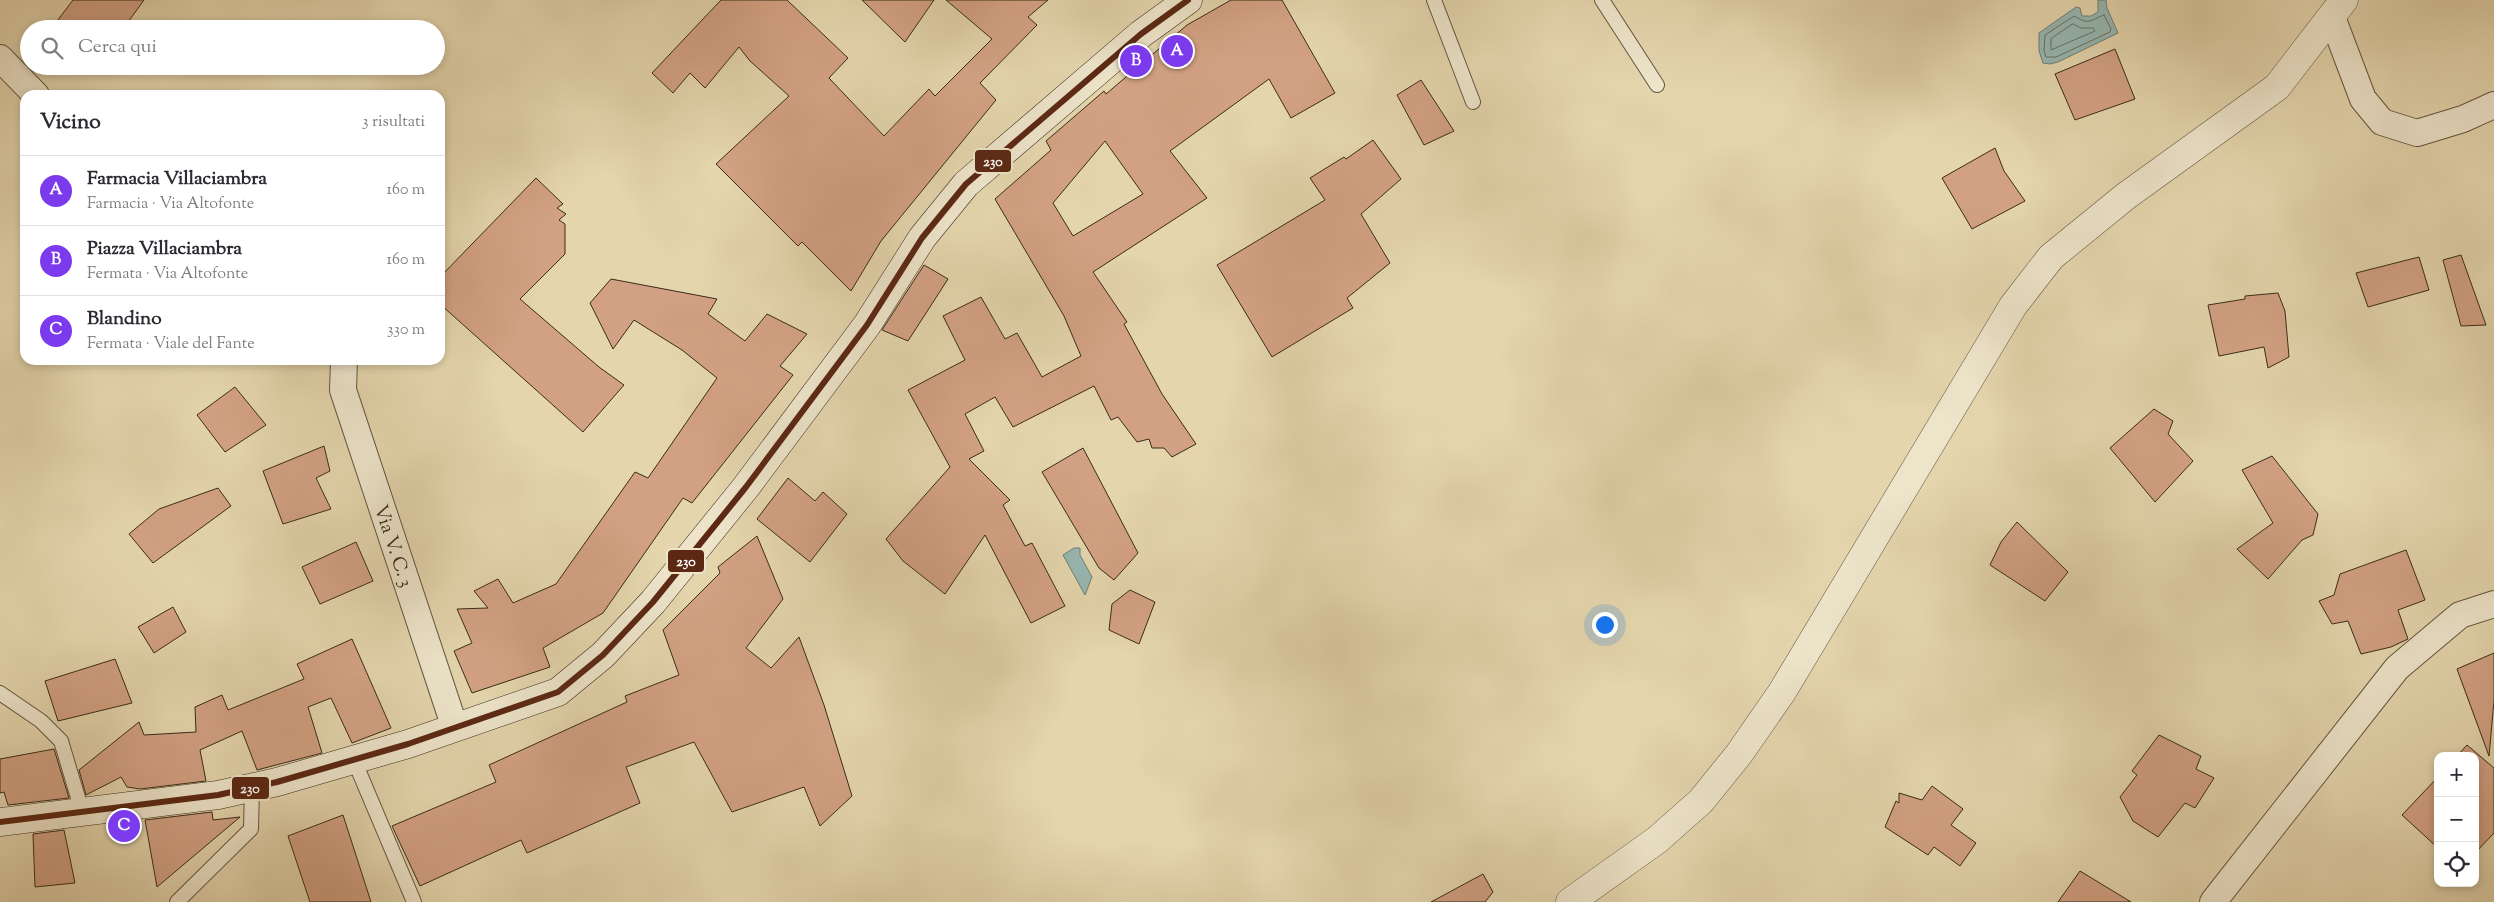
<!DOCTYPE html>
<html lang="it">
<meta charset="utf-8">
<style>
body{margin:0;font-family:"Sorts Mill Goudy",serif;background:#f7f7f7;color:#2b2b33}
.controls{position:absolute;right:15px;bottom:15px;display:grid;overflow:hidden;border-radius:10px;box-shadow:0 2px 8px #0003}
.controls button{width:45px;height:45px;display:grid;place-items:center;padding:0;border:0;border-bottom:1px solid #e1e1e2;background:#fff;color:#2b2b33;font:25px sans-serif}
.you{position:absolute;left:1604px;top:624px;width:18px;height:18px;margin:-12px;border:4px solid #fff;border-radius:50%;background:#1a73e8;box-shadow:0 0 0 8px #1a73e833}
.badge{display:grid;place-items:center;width:32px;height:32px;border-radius:50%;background:#7c3aed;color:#fff;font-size:16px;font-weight:700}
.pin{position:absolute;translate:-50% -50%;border:2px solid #fff;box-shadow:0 1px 5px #0006}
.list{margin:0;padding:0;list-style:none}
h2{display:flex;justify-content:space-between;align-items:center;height:65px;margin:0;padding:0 20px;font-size:21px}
h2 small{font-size:16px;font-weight:400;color:#7c7c81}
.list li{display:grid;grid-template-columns:32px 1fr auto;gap:15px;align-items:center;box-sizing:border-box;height:70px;padding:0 20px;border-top:1px solid #e1e1e2}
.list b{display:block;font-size:19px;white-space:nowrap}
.list p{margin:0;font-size:16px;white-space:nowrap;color:#7c7c81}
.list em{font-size:16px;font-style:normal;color:#7c7c81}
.icon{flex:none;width:28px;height:28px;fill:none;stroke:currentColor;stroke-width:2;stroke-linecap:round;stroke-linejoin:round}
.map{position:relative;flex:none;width:2494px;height:902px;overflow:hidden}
.search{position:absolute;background:#fff;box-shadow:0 2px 8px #0003;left:20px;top:20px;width:425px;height:55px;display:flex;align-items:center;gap:12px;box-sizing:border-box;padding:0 18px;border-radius:28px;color:#7c7c81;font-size:19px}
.panel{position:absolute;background:#fff;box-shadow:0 2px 8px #0003;left:20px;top:90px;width:425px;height:275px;border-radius:15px}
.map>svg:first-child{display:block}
.water{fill:#97b7b1;stroke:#717f75}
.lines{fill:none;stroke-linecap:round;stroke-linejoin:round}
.shore{stroke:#687266;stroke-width:1}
.building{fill:#d2a183;stroke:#392c1a;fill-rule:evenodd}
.service-casing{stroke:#64563f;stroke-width:16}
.minor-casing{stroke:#64563f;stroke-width:28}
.tertiary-casing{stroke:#64563f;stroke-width:29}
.secondary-casing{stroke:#392c1a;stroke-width:29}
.service{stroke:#ede4ca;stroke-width:14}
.minor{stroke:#ede4ca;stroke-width:26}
.tertiary{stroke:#ede4ca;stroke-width:28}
.secondary{stroke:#ede4ca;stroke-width:28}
.bus-1-casing{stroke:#ede4ca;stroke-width:10}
.bus-1{stroke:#5c2814;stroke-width:6}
.labels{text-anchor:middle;stroke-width:5;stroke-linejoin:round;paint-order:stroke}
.street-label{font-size:19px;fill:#392c1a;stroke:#ede4ca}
.line-badge{stroke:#ede4ca;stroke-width:2}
.badge-label{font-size:14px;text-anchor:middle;font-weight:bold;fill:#fff}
</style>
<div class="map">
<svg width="2494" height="902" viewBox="0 0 2494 902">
<rect width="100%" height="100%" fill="#e4d5ad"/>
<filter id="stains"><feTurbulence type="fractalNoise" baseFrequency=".004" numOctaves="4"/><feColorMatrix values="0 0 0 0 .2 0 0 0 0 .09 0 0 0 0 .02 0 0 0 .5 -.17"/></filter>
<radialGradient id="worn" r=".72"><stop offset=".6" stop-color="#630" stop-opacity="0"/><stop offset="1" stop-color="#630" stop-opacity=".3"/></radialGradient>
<!-- water -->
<g class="water">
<polygon points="2098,0 2106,0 2107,8 2118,33 2058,62 2050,64 2043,63 2039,51 2039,33 2076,7 2080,8 2082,16 2091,16 2098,12"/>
<polygon points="1074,548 1080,548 1080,555 1092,577 1085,595 1063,555"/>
</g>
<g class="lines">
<!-- shore -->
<g class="shore">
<path d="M2104,15L2111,29L2110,32L2056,57H2046L2044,51L2045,35L2074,16C2089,25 2089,21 2104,15Z"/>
<polygon points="2073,24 2081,28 2093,28 2095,31 2051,50 2051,39"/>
</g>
</g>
<!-- building -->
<g class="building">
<polygon points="73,0 144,0 123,29 51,29"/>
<polygon points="721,0 787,0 848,58 829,78 884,136 929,89 935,96 992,39 946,0 1048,0 1028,17 1037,25 980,83 996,100 881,241 851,291 802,242 798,246 716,164 789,96 750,61 739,47 705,88 690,73 673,93 652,73"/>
<polygon points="862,0 934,0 905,42"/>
<path d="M1231,0H1282L1335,93L1291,118L1269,79L1170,151L1207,198L1093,272L1127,322L1124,324L1162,394L1196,444L1172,457L1164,448H1152L1149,439L1137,442L1118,417L1111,420L1094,386L1013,427L995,397L965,414L984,451L969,459L1010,500L1003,505L1025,546L1032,543L1065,606L1031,623L985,535L945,594L903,561L886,539L950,467L908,390L965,360L943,316L981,297L1005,339L1017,333L1042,377L1081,356L1064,316L995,199L1051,150L1046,141L1104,91L1106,94L1187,25ZM1105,141L1143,194L1073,236L1053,203Z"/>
<polygon points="2115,49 2135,99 2075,120 2055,74"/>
<polygon points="1421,80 1454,131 1424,145 1397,95"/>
<polygon points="1373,140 1401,179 1361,214 1390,263 1347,298 1353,308 1272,357 1217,265 1325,200 1310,178 1344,157 1346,159"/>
<polygon points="1995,148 2004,171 2025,201 1972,229 1942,178"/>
<polygon points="536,178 563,204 557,208 566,214 559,220 565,224 565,254 520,299 599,367 624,385 583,432 440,304 440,277"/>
<polygon points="2461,255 2486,325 2461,326 2443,260"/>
<polygon points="2419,257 2429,290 2368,307 2356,273"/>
<polygon points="924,265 948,279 908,341 882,330"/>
<polygon points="611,279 717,299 708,314 745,341 767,314 807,334 780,366 793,375 692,503 683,498 603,613 543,648 550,667 472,693 454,651 472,643 457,609 488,608 474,591 498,579 513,603 556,584 635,472 648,478 717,378 682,350 634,320 613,349 590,303"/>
<polygon points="2278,293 2285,311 2289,357 2268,368 2264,347 2219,356 2208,305 2245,299 2245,296"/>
<polygon points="235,387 266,425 225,452 197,415"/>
<polygon points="2154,409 2173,421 2168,434 2193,461 2155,502 2110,448"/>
<polygon points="324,446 330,471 316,478 331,509 283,524 263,471"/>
<polygon points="1083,448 1138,553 1114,580 1099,568 1042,472"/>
<polygon points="2272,456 2318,514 2313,535 2302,540 2268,579 2237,549 2273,523 2242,470"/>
<polygon points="788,478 815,501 823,492 847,514 810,562 757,519"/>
<polygon points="218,488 231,506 153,563 129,534 159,509"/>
<polygon points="2017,522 2068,572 2045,601 1990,565 2001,542"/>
<polygon points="757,536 783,599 746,648 771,668 799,637 824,705 852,796 820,826 804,787 732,812 694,742 626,767 640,803 527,853 521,840 420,886 392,826 496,782 489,765 627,702 625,696 679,675 663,630 720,573 718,567"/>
<polygon points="356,542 373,581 320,604 302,567"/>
<polygon points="2406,550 2425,600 2398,610 2408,639 2391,647 2361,654 2348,621 2332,624 2319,601 2334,595 2340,574"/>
<polygon points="1130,590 1155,602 1139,644 1109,630 1112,604"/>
<polygon points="173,607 186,632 154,653 138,627"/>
<polygon points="352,639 391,728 352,743 331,698 308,707 322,753 257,770 242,731 200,750 206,781 140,789 127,787 121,777 86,795 79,770 139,722 144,735 196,732 195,707 222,695 228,710 304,679 297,664"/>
<polygon points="2494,653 2494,701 2489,756 2457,669"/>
<polygon points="115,659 132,703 58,721 45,681"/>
<polygon points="2159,735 2201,756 2196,769 2214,778 2195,808 2185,803 2158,837 2133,821 2120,797 2137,775 2132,771"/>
<polygon points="2467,745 2494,768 2494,833 2475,853 2475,756 2457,756"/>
<polygon points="54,749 69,798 8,805 4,792 0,793 0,759"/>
<polygon points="2438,777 2438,848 2402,815"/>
<polygon points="1932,786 1963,809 1951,825 1976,843 1960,866 1934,847 1928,855 1885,827 1896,801 1899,803 1899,793 1922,800"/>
<polygon points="212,812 213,820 240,817 157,887 145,820"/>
<polygon points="343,815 371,902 310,902 288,836"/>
<polygon points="64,830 75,883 35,887 33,834"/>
<polygon points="2080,871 2131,902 2058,902"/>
<polygon points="1483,874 1493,892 1485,902 1431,902"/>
</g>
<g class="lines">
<defs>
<g id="service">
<polyline points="1434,0 1473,102"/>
<polyline points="1602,0 1657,85"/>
<polyline points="0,693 41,721 61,741 82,811"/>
<polyline points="354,760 414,902"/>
<polyline points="177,902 251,829 252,787"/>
</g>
<g id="minor">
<polyline points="2332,17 2363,99 2382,122 2417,133 2463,119 2494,105"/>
<polyline points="0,58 36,95"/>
<path id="s1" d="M344,360L343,390L455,728"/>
<polyline points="2213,902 2397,668 2460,615 2494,604"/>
</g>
<polyline id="tertiary" points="1570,902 1657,840 1701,801 1739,754 1782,692 2013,306 2051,257 2126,196 2277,87 2344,0"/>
<polyline id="secondary" points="0,822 218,795 277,782 408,744 558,692 603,655 653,602 746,487 867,325 922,238 966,184 1141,34 1188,0"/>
</defs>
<!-- service casing -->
<use href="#service" class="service-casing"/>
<!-- minor casing -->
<use href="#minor" class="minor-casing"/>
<!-- tertiary casing -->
<use href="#tertiary" class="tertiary-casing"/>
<!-- secondary casing -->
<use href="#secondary" class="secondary-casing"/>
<!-- service -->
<use href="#service" class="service"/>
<!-- minor -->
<use href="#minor" class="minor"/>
<!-- tertiary -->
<use href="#tertiary" class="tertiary"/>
<!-- secondary -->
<use href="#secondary" class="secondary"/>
<defs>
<polyline id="bus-1" points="0,822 218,795 277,782 408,744 558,692 603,655 653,602 746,487 867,325 922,238 966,184 1141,34 1188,0"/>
</defs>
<!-- bus-1 casing -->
<use href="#bus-1" class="bus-1-casing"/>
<!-- bus-1 -->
<use href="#bus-1" class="bus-1"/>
</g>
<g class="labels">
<!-- street labels -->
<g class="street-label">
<text dy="7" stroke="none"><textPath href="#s1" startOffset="194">Via V. C. 3</textPath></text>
</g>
</g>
<g class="line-badge">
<rect x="974" y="149" width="38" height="24" rx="5" fill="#5c2814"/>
<rect x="667" y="549" width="38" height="24" rx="5" fill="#5c2814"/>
<rect x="231" y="776" width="39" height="24" rx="5" fill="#5c2814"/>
</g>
<g class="badge-label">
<text x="993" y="166">230</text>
<text x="686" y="566">230</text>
<text x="250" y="793">230</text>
</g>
<rect width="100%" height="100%" filter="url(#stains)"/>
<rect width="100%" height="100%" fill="url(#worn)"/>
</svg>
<div class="controls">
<button>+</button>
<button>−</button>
<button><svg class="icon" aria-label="locate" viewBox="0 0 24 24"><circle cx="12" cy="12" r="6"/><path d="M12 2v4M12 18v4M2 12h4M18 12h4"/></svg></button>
</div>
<div class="you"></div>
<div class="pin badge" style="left:1177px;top:51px">A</div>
<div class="pin badge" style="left:1136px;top:61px">B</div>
<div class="pin badge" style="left:124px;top:826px">C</div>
<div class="search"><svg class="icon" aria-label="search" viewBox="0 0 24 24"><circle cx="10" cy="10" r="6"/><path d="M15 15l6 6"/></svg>Cerca qui</div>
<section class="panel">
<h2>Vicino<small>3 risultati</small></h2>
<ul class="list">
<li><span class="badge">A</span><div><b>Farmacia Villaciambra</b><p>Farmacia · Via Altofonte</p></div><em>160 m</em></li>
<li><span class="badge">B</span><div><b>Piazza Villaciambra</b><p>Fermata · Via Altofonte</p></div><em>160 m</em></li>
<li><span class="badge">C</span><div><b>Blandino</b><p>Fermata · Viale del Fante</p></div><em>330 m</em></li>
</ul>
</section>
</div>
